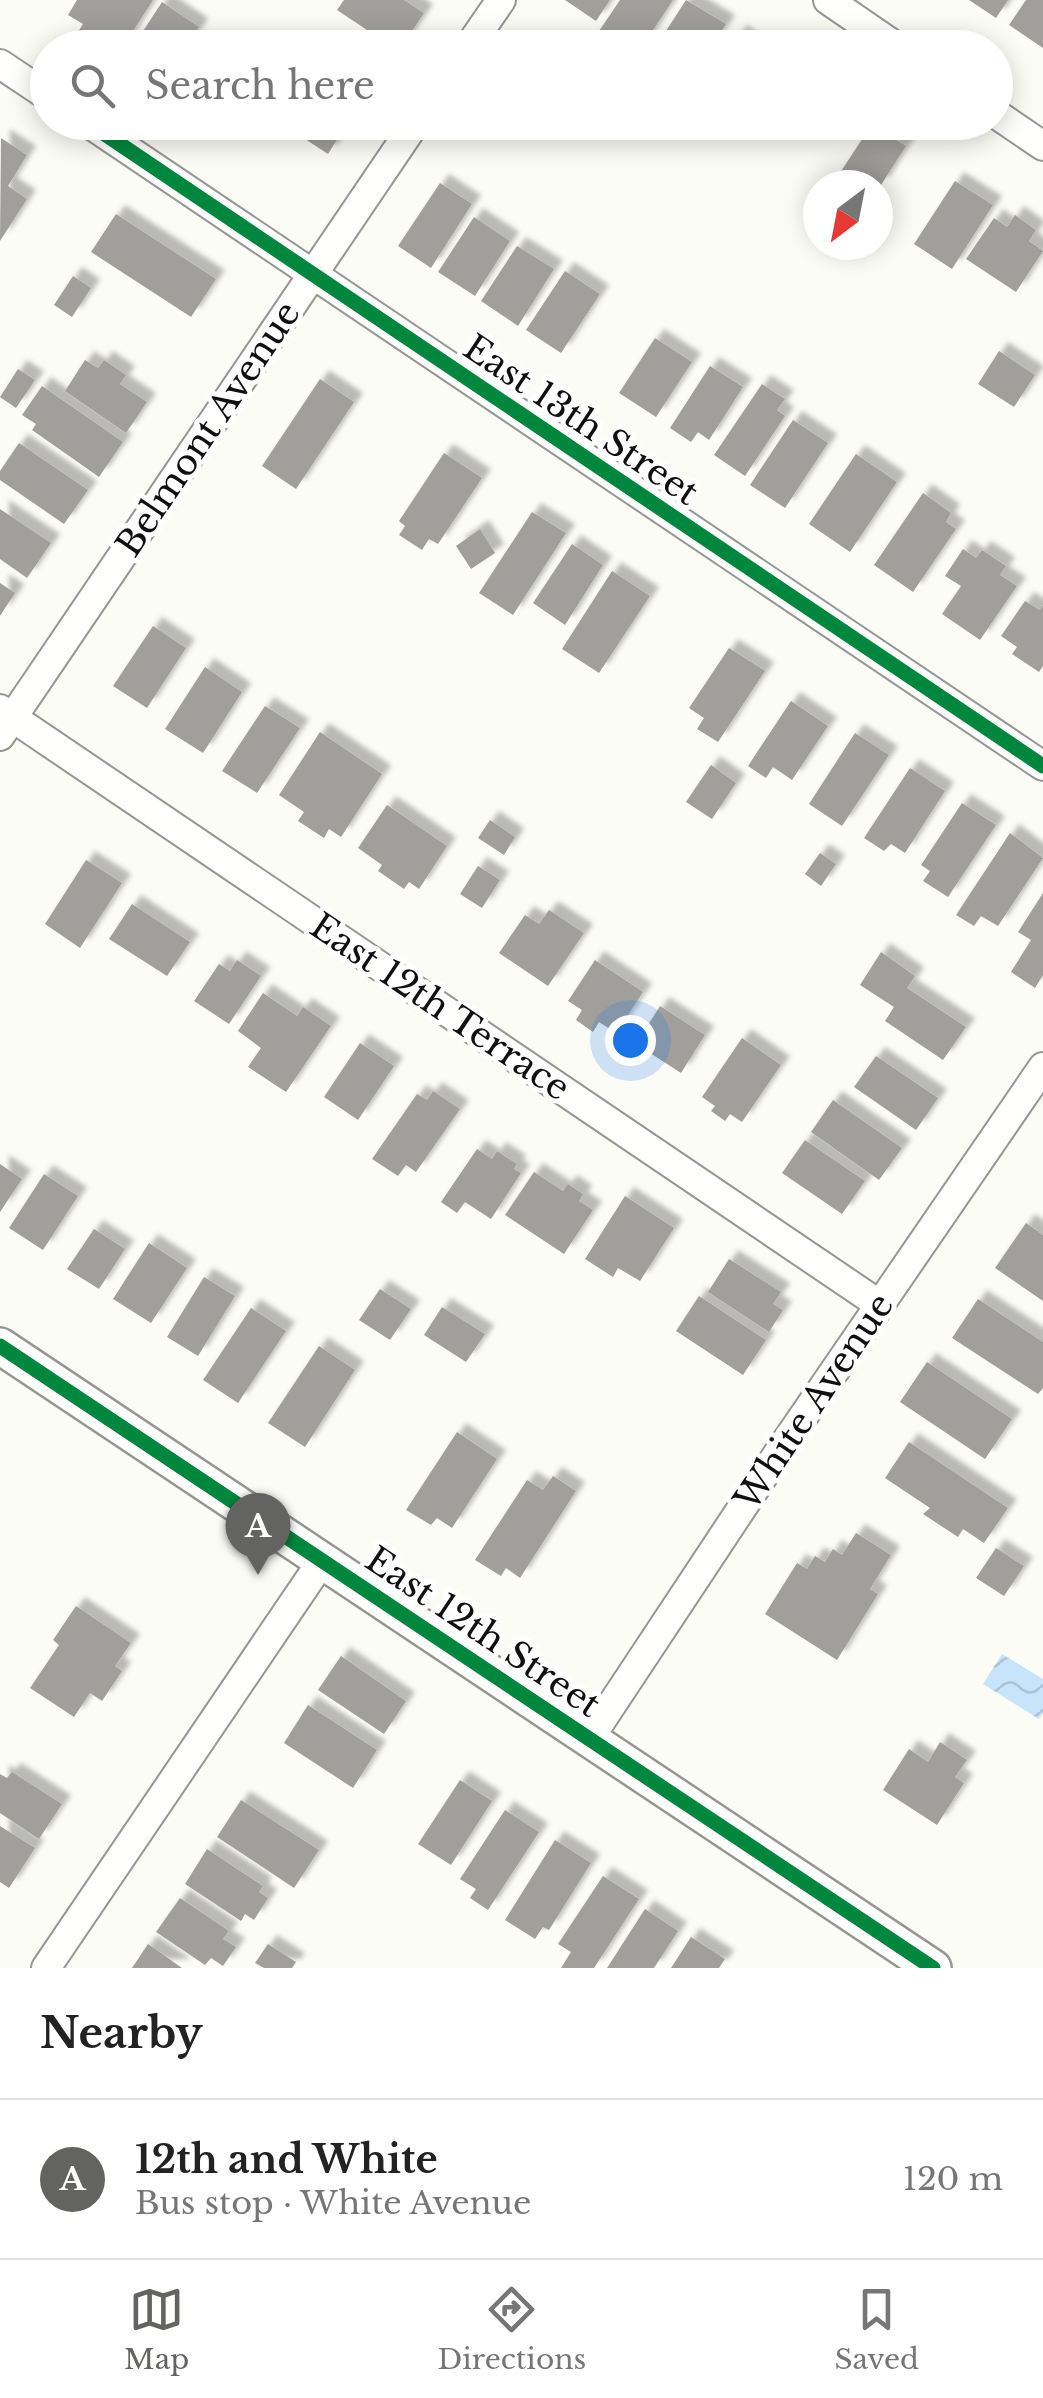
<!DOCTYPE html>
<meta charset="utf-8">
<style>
body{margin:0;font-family:"Libre Baskerville",serif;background:#f2f2f2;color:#222}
.compass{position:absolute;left:803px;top:170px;width:90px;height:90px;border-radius:50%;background:#fff;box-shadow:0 5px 25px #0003;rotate:212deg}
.you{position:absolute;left:630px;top:1040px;width:35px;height:35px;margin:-25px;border:8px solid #fff;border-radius:50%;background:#1a73e8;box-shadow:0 0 0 15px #1a73e833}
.badge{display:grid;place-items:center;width:65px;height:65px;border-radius:50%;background:#636361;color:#fff;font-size:32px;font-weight:700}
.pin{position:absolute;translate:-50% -82px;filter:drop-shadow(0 2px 5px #0008)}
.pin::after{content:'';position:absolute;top:52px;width:35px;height:30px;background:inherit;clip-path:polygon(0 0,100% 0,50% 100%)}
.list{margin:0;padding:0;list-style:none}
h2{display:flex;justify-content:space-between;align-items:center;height:130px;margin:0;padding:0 40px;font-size:42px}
h2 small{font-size:32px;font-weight:400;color:#767676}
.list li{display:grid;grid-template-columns:65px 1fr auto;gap:30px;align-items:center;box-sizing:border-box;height:160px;padding:0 40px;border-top:2px solid #e0e0e0}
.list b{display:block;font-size:38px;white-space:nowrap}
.list p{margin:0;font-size:32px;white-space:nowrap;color:#767676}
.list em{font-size:32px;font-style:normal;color:#767676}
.icon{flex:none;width:55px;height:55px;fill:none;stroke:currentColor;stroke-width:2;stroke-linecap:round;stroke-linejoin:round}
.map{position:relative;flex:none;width:1043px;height:1968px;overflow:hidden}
.search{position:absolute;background:#fff;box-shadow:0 5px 25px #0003;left:30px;right:30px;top:30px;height:110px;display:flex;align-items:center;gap:25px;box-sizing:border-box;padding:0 35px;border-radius:55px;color:#767676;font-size:38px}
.sheet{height:290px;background:#fff}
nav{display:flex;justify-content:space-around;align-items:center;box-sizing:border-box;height:140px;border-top:2px solid #e0e0e0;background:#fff;font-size:28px;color:#767676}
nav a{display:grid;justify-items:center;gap:5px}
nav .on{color:#636361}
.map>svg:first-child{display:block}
.water{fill:url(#water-waves)}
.building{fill:#a19f9b;filter:url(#shadow)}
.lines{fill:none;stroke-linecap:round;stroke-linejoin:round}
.minor-casing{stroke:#969694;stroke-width:32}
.tertiary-casing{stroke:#969694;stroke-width:40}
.minor{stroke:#fffffe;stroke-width:28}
.tertiary{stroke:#fffffe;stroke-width:35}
.cycleway-casing{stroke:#fff;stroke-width:21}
.cycleway{stroke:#00873e;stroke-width:15}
.labels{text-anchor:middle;stroke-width:10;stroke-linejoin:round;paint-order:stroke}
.street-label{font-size:35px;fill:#101010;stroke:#fff}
</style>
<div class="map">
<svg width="1043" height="1968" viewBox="0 0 1043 1968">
<defs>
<pattern id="water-waves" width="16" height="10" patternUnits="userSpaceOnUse" patternTransform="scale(2.5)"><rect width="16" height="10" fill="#c8e4fa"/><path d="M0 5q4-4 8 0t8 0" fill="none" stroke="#abc3d5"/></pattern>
<filter id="shadow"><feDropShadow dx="9" dy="-9" stdDeviation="2.5" flood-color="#0004"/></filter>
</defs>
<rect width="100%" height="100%" fill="#fcfcf7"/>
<!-- water -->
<polygon class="water" points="1002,1654 1043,1679 1043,1713 1039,1719 983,1684"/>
<!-- building -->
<g class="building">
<polygon points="77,0 153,0 122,48 105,44 103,48 90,48 74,38 83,24 68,15"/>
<polygon points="344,0 404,0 424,13 401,48 394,48 337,10"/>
<polygon points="565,0 610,0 596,21"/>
<polygon points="620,0 673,0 641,48 598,48 591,43"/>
<polygon points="686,0 726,24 710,48 655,48"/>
<polygon points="969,0 1008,0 996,18"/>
<polygon points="1026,0 1043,0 1043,48 1009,25"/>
<polygon points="162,2 199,27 188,45 191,48 132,48"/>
<polygon points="738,34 758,48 729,48"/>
<polygon points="279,122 348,122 328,154"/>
<polygon points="702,122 728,122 720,134"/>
<polygon points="872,124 906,146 881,185 832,185"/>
<polygon points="1,138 27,155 8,186 27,199 0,241"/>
<polygon points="955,181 993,205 952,269 914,244"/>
<polygon points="440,183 472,204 431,268 398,246"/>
<polygon points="116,214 216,279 191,317 91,252"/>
<polygon points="1015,215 1036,230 1029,241 1043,251 1016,292 966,259 994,218 1007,227"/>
<polygon points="474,217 510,241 475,296 438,272"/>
<polygon points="517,246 554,269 518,326 481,301"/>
<polygon points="565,271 600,294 561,353 526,330"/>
<polygon points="73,276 91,288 72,317 54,305"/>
<polygon points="655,338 692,362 656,417 619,393"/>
<polygon points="999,351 1035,375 1014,407 978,384"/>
<polygon points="85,360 98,368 104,360 126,375 120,384 147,402 126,433 65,391"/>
<polygon points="710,366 743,387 709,440 698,432 691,442 670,428"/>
<polygon points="18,369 35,380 16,408 0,397"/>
<polygon points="320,379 354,402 296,489 262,466"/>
<polygon points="762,384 785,399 777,410 785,416 745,476 714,455"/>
<polygon points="42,386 123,442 99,477 32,430 36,424 22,415"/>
<polygon points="793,420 828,443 785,508 750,485"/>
<polygon points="19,443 88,490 64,524 0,480 0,471"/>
<polygon points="444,453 482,478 438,544 429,539 422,550 399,535 405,526 399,521"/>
<polygon points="856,454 897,482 850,552 809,524"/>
<polygon points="923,493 951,513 946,522 956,529 913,592 874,565"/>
<polygon points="0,509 51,543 27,578 0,559"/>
<polygon points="532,512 566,533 513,615 479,593"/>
<polygon points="480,529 495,553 471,569 456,546"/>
<polygon points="572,544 603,565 565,625 533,603"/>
<polygon points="963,549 976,558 982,550 1006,566 1000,575 1017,586 980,640 942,614 961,586 945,576"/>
<polygon points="612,571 650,596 599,673 562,649"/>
<polygon points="0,583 15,593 0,616"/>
<polygon points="1025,601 1040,610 1043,605 1043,666 1039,672 1012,654 1017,647 1001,636"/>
<polygon points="153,626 186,648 147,708 113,686"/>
<polygon points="729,648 765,671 718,742 697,729 704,718 689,708"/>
<polygon points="205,667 242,692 203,753 165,729"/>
<polygon points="791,701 828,726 792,780 773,767 766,778 748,766"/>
<polygon points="265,706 300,728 257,793 222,771"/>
<polygon points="320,732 382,774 341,837 329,829 324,838 298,821 304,812 279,795"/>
<polygon points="855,733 889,755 842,826 809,804"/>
<polygon points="711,765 736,783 712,819 686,802"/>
<polygon points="910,768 945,791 905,853 891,844 884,851 864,838"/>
<polygon points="962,803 996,825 948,897 923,881 930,871 921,865"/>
<polygon points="387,805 447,846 419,889 409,882 404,889 378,871 382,865 358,848"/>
<polygon points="490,820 515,837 504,855 478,838"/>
<polygon points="1010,833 1043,858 998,926 981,916 974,926 956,915"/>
<polygon points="820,853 836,864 821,886 805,874"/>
<polygon points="86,860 122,883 80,948 45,924"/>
<polygon points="478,866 500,880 482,908 460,894"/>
<polygon points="1043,893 1043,975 1035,988 1011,972 1031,940 1018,932"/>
<polygon points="132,904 190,942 167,976 109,939"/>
<polygon points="549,910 584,933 548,986 499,953 525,915 539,924"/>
<polygon points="881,952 915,976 907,988 966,1027 943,1060 885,1021 894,1007 860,985"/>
<polygon points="237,960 261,976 229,1024 194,1001 219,964 230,971"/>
<polygon points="595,960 643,992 616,1033 599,1022 593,1032 576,1020 582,1010 568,1001"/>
<polygon points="263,993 297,1016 303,1007 331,1026 286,1092 248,1067 261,1048 238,1031"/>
<polygon points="660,1006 705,1035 681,1073 636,1044"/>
<polygon points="742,1038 781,1065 742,1122 730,1114 725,1121 711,1111 715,1106 702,1097"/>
<polygon points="360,1043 394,1066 358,1120 324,1097"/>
<polygon points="876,1056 938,1098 916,1130 854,1087"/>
<polygon points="433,1091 460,1109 416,1172 406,1165 398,1176 372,1159 417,1094 427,1100"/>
<polygon points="833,1100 902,1148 879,1180 811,1132"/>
<polygon points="805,1140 865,1181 842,1214 782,1173"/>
<polygon points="477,1149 492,1159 497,1151 517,1164 514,1169 521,1173 491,1219 465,1202 457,1213 441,1202"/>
<polygon points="0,1164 22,1179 0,1212"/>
<polygon points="534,1172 563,1191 568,1184 583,1194 579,1201 593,1210 564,1254 505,1215"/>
<polygon points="44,1174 78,1196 43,1250 9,1228"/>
<polygon points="625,1196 674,1228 640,1281 618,1268 613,1277 585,1259"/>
<polygon points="1026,1223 1043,1235 1043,1301 995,1268"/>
<polygon points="94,1229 125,1249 99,1289 67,1269"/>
<polygon points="149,1243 187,1268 151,1323 113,1299"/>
<polygon points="729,1259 781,1292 773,1304 783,1310 769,1332 708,1292"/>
<polygon points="204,1277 235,1296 198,1356 167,1337"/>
<polygon points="380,1289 411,1309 390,1340 359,1320"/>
<polygon points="699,1296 766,1340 743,1375 676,1331"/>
<polygon points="978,1299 1043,1342 1043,1388 1038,1394 952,1338"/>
<polygon points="442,1307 485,1334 466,1362 424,1335"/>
<polygon points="251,1308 286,1331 238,1403 203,1380"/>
<polygon points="319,1346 355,1370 305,1447 268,1423"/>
<polygon points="927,1362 1012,1419 985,1459 900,1402"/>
<polygon points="457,1432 497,1459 452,1528 437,1518 431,1525 406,1510"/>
<polygon points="909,1442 1008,1508 984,1543 963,1529 958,1537 923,1514 930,1508 885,1478"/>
<polygon points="553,1476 576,1491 520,1578 506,1568 501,1576 475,1560 527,1480 543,1490"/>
<polygon points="856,1533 891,1555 870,1589 878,1594 837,1660 765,1614 797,1563 807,1569 815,1556 825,1562 833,1549 842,1555"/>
<polygon points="996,1548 1024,1566 1004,1596 976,1578"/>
<polygon points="76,1606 131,1643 115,1666 122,1671 102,1701 90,1693 74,1717 30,1688 59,1645 53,1640"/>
<polygon points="341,1656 406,1701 384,1734 318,1690"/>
<polygon points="308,1705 377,1750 353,1788 284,1743"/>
<polygon points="940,1742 967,1760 955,1777 964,1783 937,1825 883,1790 909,1749 928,1762"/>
<polygon points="12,1772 62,1804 39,1839 0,1813 0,1774 7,1778"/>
<polygon points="460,1780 492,1801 451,1865 418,1844"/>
<polygon points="241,1800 319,1850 294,1888 217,1837"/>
<polygon points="505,1810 539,1832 488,1910 470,1898 476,1889 460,1879"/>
<polygon points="0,1826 35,1848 9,1888 0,1882"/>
<polygon points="555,1840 591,1863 549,1930 543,1927 535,1939 505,1920"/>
<polygon points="207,1849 263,1886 259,1892 268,1898 254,1920 245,1914 241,1921 185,1884"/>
<polygon points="603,1876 639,1899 594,1968 561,1968 571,1952 558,1944"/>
<polygon points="180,1898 229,1931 223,1939 236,1947 223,1966 211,1958 205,1965 156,1932"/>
<polygon points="645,1909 678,1931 654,1968 607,1968"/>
<polygon points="691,1937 725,1959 719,1968 671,1968"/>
<polygon points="148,1944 182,1968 132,1968"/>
<polygon points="268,1944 296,1962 292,1968 264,1968 255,1963"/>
</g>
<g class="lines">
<defs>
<g id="minor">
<polyline points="828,0 898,48"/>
<polyline points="468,48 501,0"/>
<polyline points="0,64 48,96"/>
<polyline points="996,114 1043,146"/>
<polyline points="87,122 1043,766"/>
<polyline points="0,709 880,1305"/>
<polyline points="0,736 416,122"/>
<polyline points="589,1739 783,1446 1043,1067"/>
<polyline points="46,1968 322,1561"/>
</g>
<polyline id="tertiary" points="0,1346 933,1968"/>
</defs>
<!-- minor casing -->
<use href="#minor" class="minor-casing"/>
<!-- tertiary casing -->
<use href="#tertiary" class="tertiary-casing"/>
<!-- minor -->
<use href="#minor" class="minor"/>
<!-- tertiary -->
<use href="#tertiary" class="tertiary"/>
<defs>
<g id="cycleway">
<polyline points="87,122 1043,766"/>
<polyline points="0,1346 933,1968"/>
</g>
</defs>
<!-- cycleway casing -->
<use href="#cycleway" class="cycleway-casing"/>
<!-- cycleway -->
<use href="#cycleway" class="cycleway"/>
</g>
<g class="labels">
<!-- street labels -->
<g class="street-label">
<text transform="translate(581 420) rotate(34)" y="12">East 13th Street</text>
<text transform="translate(208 429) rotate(-56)" y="12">Belmont Avenue</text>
<text transform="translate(440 1007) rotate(34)" y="12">East 12th Terrace</text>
<text transform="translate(814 1402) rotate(-56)" y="12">White Avenue</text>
<text transform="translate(483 1632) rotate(34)" y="12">East 12th Street</text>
</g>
</g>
</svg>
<svg class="compass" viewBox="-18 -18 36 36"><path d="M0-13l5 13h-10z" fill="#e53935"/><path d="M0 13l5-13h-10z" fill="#767676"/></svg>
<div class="you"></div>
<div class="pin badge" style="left:258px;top:1575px">A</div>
<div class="search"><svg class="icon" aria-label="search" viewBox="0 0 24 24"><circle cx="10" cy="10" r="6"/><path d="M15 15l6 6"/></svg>Search here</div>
</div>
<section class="sheet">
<h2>Nearby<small></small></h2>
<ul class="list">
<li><span class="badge">A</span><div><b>12th and White</b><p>Bus stop · White Avenue</p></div><em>120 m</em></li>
</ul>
</section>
<nav>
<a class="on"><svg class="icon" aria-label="map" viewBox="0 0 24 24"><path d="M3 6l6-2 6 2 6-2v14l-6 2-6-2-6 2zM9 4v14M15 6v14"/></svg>Map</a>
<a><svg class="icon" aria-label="directions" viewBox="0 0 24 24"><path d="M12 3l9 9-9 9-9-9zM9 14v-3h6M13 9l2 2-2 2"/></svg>Directions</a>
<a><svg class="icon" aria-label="saved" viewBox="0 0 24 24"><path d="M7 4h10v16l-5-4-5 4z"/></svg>Saved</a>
</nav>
